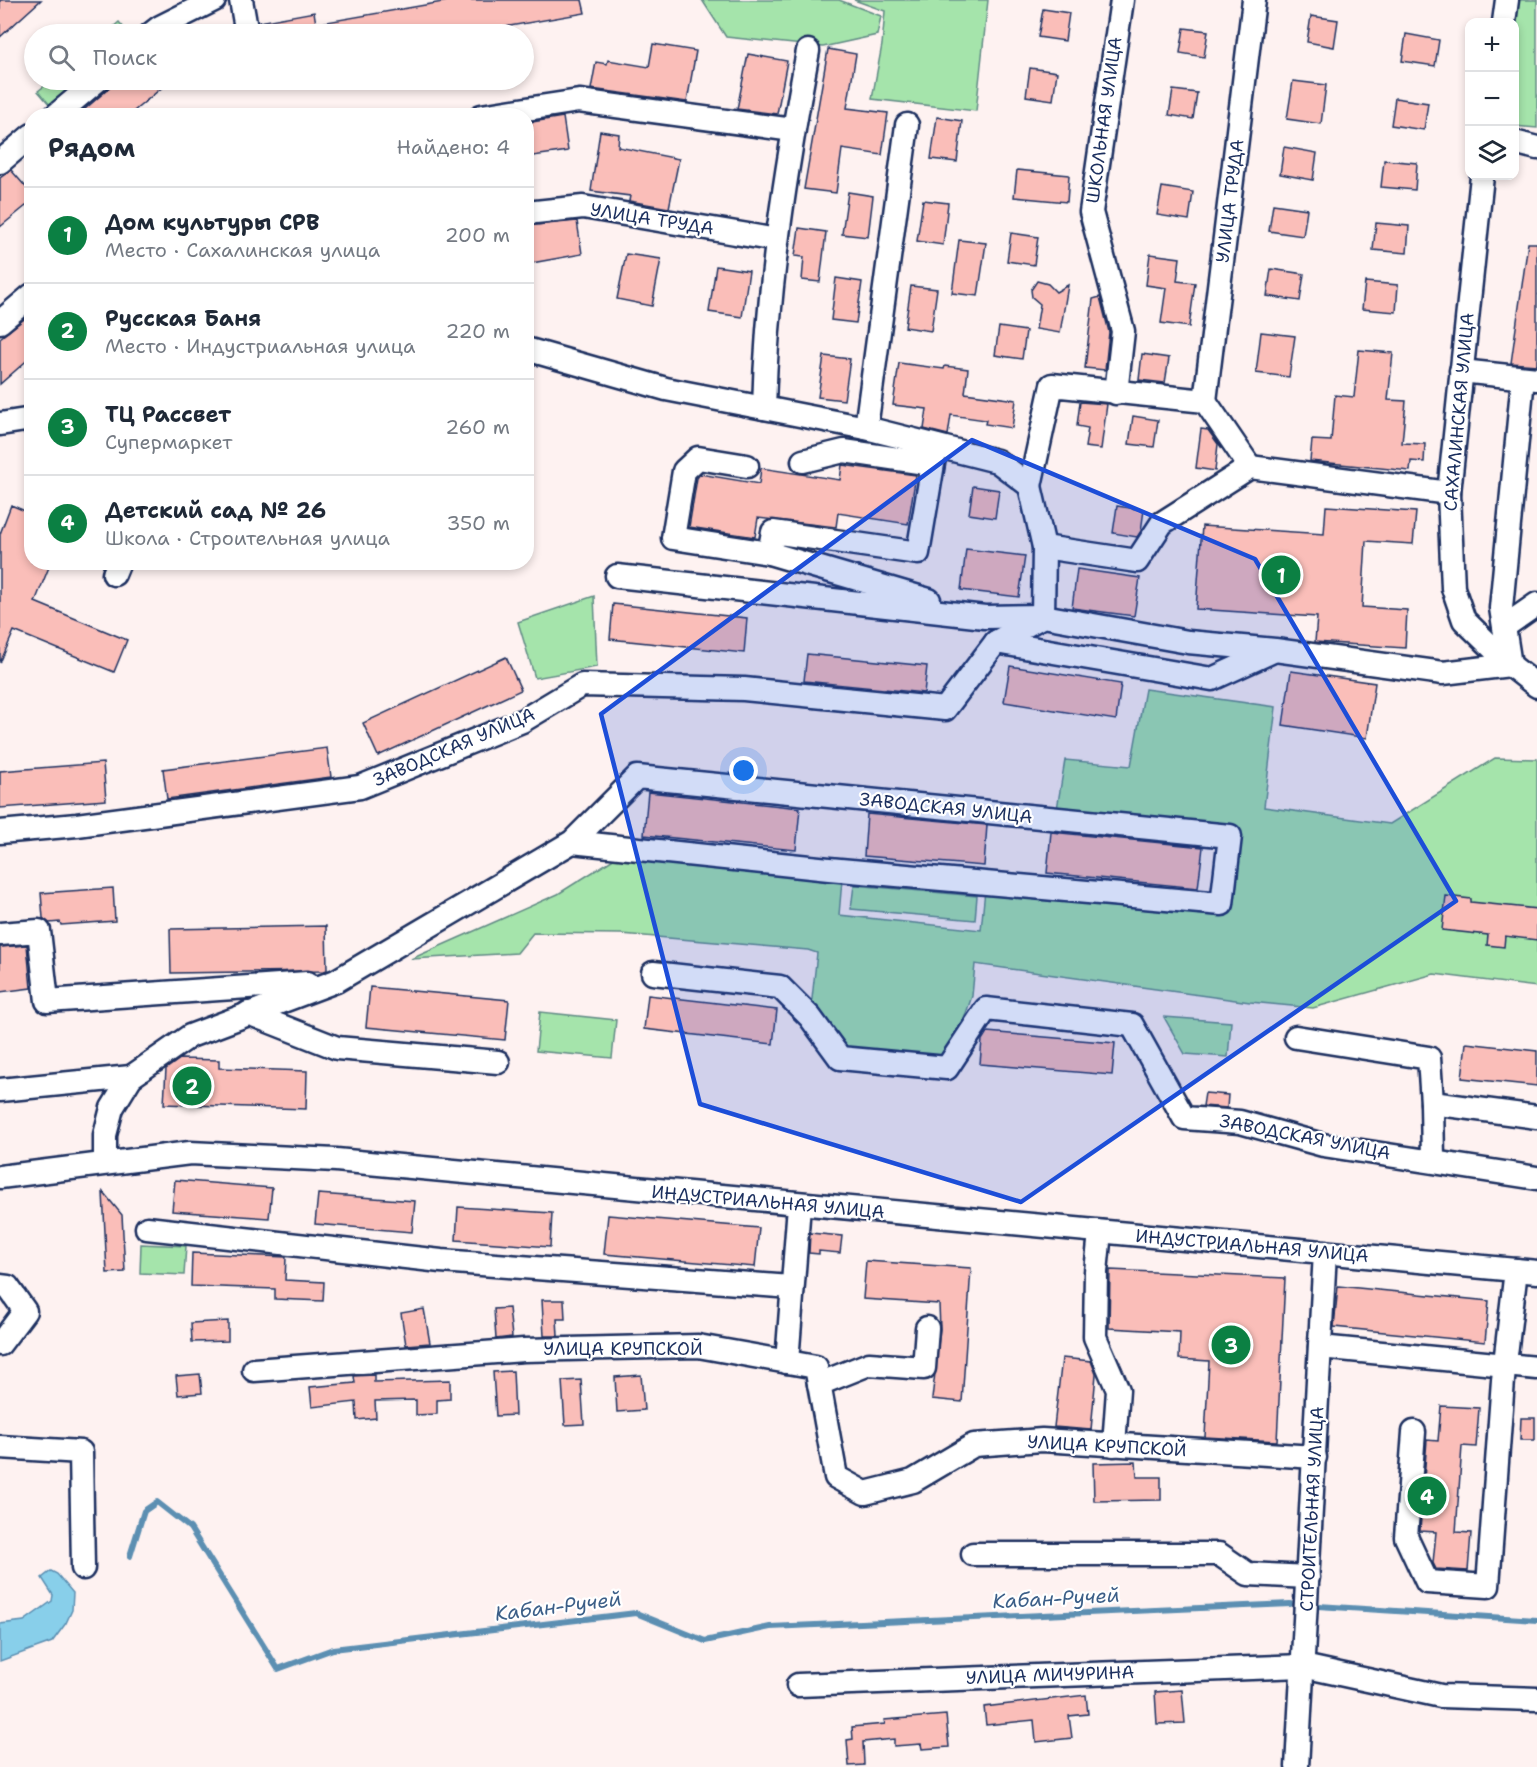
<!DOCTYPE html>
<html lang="ru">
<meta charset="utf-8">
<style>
body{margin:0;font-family:"Shantell Sans",sans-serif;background:#f6f6f7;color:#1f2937}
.controls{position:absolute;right:18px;top:18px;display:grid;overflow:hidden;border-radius:12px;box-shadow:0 3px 9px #0003}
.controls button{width:54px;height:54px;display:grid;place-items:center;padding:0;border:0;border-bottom:2px solid #e0e1e3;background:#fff;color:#1f2937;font:30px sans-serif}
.you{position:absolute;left:744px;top:771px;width:21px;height:21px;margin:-15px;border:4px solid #fff;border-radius:50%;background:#1a73e8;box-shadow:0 0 0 9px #1a73e833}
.badge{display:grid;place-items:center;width:39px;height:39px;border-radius:50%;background:#0b8043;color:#fff;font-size:20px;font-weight:700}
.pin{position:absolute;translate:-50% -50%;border:3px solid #fff;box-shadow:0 2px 6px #0006}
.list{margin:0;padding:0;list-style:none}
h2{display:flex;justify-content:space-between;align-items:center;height:78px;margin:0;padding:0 24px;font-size:26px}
h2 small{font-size:20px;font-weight:400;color:#747a83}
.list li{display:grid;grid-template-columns:39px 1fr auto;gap:18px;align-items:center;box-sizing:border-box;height:96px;padding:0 24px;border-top:2px solid #e0e1e3}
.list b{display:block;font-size:22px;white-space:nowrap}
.list p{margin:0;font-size:20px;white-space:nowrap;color:#747a83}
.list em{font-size:20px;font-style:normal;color:#747a83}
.icon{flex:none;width:33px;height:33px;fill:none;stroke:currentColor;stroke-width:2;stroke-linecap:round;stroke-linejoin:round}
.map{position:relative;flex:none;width:1537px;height:1767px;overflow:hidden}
.search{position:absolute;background:#fff;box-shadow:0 3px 9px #0003;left:24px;top:24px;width:510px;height:66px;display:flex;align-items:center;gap:15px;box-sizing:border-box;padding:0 21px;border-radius:33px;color:#747a83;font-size:22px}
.panel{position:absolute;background:#fff;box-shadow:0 3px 9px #0003;left:24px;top:108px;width:510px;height:462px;border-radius:24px}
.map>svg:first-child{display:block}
.green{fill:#a5e4ab;stroke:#608a84;stroke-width:1.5}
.water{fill:#88cfea;stroke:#5c8fb2;stroke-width:1.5}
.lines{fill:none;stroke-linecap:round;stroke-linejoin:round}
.stream{stroke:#5c8fb2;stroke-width:6}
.building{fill:#fabeb9;stroke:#1b2f5e;stroke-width:1.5}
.minor-casing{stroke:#1b2f5e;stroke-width:27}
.minor{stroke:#fff;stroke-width:22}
.marked{fill:#1d4ed8;fill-opacity:0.2;stroke:#1d4ed8;stroke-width:4.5;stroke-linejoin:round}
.labels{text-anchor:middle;stroke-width:4.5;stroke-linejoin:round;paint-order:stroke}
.street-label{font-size:18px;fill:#1b2f5e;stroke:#fff}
.water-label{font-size:20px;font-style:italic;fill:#3c5f88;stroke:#fff}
</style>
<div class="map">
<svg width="1537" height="1767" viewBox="0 0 1537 1767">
<rect width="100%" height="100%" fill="#fef2f1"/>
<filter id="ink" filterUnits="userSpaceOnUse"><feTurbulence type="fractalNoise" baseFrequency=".0167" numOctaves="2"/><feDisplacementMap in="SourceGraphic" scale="12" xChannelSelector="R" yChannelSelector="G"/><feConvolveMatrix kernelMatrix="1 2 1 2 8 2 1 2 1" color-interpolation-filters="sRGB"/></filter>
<g filter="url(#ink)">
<!-- green -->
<g class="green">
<polygon points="702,0 839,0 881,16 877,35 823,47 726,37"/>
<polygon points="854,0 988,0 976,111 872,99 882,45 885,11"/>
<polygon points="1517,0 1537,0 1537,128 1515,126"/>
<polygon points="119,22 129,34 105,34"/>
<polygon points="52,80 81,80 50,105 38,91"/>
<polygon points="594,596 597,667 535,678 518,622"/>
<polygon points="1145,689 1276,707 1264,807 1390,824 1495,758 1537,759 1537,987 1434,974 1313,1008 1250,1002 975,964 972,996 947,1068 840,1058 810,1017 817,953 808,950 621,934 533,933 517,953 411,959 558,894 615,858 842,880 839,915 981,930 985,890 1226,915 1239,828 1057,809 1065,760 1131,766"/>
<polygon points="854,885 977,896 975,920 851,909"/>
<polygon points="540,1012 616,1020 612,1058 536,1051"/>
<polygon points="1164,1017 1231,1022 1228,1057 1185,1054"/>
<polygon points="141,1244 186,1246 184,1275 140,1273"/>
</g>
<!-- water -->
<polygon class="water" points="51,1571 57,1574 73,1593 72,1610 66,1623 52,1642 0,1661 0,1624 24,1621 52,1601 53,1595 42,1578"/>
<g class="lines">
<!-- stream -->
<g class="stream">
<polyline points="130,1556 144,1511 157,1502 190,1528 278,1669 333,1649 636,1613 705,1641 770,1627 1290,1604"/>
<polyline points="1318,1606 1537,1620"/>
</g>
</g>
<!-- building -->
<g class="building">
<polygon points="0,0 41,0 0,37"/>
<polygon points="454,0 582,0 585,13 463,34 260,34 259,22 314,12 316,24"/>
<polygon points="1043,9 1069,13 1065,41 1038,37"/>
<polygon points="1311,16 1338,20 1334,47 1307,42"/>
<polygon points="1184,28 1208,31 1204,57 1180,53"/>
<polygon points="1406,34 1439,40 1435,66 1402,61"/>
<polygon points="653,44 696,51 687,102 591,89 596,62 607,64 608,60 649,67"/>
<polygon points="828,49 856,54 847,108 888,113 882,155 842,149 836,193 804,189"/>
<polygon points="748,54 787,61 777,114 737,109"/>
<polygon points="1030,68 1057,72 1053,100 1026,96"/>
<polygon points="115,80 171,80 128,116 77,116 107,90"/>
<polygon points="1293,81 1326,85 1321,124 1287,119"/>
<polygon points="1173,90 1197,93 1193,119 1169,115"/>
<polygon points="1395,98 1428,103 1424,130 1391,125"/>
<polygon points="563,117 568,151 526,157 526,123"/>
<polygon points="937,117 962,121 957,162 931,159"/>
<polygon points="600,131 619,134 618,147 679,159 669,208 629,201 630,196 591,191"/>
<polygon points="1284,147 1317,153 1313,180 1280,174"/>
<polygon points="1384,160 1417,163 1415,190 1381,187"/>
<polygon points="11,170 32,194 32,201 0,227 0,178"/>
<polygon points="1017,170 1069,175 1067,202 1014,197"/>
<polygon points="1162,187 1193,192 1189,220 1157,215"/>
<polygon points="848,192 873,196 868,237 842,234"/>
<polygon points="923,200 948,203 943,245 917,241"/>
<polygon points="1273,204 1307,209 1303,236 1269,231"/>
<polygon points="577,221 582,254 526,264 526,226"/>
<polygon points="1376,223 1409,226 1407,253 1373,250"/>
<polygon points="799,228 826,232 820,282 802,280 804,257 795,256"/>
<polygon points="1011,233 1038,237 1034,265 1007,261"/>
<polygon points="959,240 986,243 978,296 952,293"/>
<polygon points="1528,243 1537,243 1537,365 1511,363"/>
<polygon points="626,254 661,259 652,306 617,299"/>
<polygon points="1150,254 1180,258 1177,281 1195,283 1189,327 1161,323 1166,288 1146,285"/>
<polygon points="716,266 749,271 742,317 709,312"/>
<polygon points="1271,269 1304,274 1300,301 1267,296"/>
<polygon points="836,278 862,282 856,323 831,320"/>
<polygon points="1037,281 1048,284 1056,292 1068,285 1060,333 1036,329 1040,304 1032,297 1031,290"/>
<polygon points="1365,282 1398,285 1396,312 1362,309"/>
<polygon points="911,286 937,289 931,331 905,327"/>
<polygon points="1100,297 1109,332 1105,370 1085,368 1093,299"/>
<polygon points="32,313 32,356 0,384 0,338"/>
<polygon points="999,327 1026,331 1022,359 995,355"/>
<polygon points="1261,332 1295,336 1289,377 1256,373"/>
<polygon points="1359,350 1393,353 1388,400 1406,401 1402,443 1425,444 1424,462 1411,461 1410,471 1310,461 1312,440 1331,441 1335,395 1354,397"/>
<polygon points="1142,354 1169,358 1165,383 1139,380"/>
<polygon points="824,356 850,359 844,400 818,397"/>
<polygon points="899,363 944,369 945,366 968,369 965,393 1016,400 1012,428 985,424 986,420 951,415 948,435 924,429 927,409 893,405"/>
<polygon points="1080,402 1107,404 1101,449 1085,447 1088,428 1077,426"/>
<polygon points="1133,416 1158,420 1154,447 1129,444"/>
<polygon points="1201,429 1208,430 1218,444 1215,471 1196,468"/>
<polygon points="842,465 916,475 908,524 838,513 836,527 758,518 755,537 689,527 697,478 700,474 759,484 761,468 840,480"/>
<polygon points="973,486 999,490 995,518 969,514"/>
<polygon points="11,505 32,514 32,562 51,562 35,602 127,640 114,672 14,631 0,663 0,534"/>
<polygon points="1117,506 1144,510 1141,531 1137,537 1113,533"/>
<polygon points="1326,506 1416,512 1413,544 1366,541 1362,607 1407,610 1405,648 1315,642 1317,617 1196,609 1202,526 1324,534"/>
<polygon points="966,549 1025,556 1019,597 961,590"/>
<polygon points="1077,569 1140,578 1134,616 1072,608"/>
<polygon points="613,604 747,618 744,653 610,639"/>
<polygon points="807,654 927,666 924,693 804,681"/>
<polygon points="506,657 521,690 378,756 363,723"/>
<polygon points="1010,666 1121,684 1116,720 1004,702"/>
<polygon points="1291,671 1375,683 1367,738 1283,725"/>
<polygon points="327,748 331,777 167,799 163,769"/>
<polygon points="103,763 106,800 0,808 0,771"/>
<polygon points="648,792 800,808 796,850 644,835"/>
<polygon points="867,814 987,825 984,866 864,856"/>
<polygon points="1051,832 1203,847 1198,888 1047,873"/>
<polygon points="113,888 115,921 61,925 60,922 49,923 43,918 41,893"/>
<polygon points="1446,896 1471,899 1471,902 1537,909 1537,940 1505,936 1504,947 1487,945 1488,935 1442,930"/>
<polygon points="326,926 327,970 324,971 171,973 170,929"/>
<polygon points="27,945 31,988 0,992 0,947"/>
<polygon points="370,987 509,1000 505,1040 366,1027"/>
<polygon points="648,995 777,1010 773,1044 644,1029"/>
<polygon points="987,1032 1115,1043 1112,1075 980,1064 982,1040"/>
<polygon points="1466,1043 1537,1051 1537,1086 1462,1078"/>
<polygon points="180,1059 219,1060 219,1068 307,1071 306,1109 164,1104 166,1069"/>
<polygon points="1205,1093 1228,1095 1227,1108 1203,1106"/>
<polygon points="175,1180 272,1188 269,1218 172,1211"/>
<polygon points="103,1192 122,1215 125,1272 107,1273"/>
<polygon points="318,1194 415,1201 412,1232 315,1224"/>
<polygon points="458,1207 552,1213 550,1247 456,1240"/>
<polygon points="608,1215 759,1228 755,1267 604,1254"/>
<polygon points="810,1233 842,1236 840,1253 819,1251 819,1254 809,1253"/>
<polygon points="192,1253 286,1257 285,1280 324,1282 323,1301 275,1299 275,1289 191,1286"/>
<polygon points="866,1261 971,1268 962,1402 932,1399 940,1329 939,1304 863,1299"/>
<polygon points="1110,1270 1285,1278 1277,1441 1205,1437 1209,1361 1179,1359 1180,1332 1109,1328"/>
<polygon points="1338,1286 1489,1301 1485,1342 1334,1327"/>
<polygon points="542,1300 564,1300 565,1319 557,1319 558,1336 544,1336"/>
<polygon points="509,1308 512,1337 496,1339 494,1309"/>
<polygon points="424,1309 430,1343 406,1345 401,1313"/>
<polygon points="228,1321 228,1341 192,1342 191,1323"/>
<polygon points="1062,1358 1091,1361 1096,1374 1091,1430 1054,1427"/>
<polygon points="513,1371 515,1415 496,1416 493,1372"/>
<polygon points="200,1374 202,1393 178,1395 176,1376"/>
<polygon points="374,1375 374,1382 450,1380 450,1399 437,1400 437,1414 416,1415 416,1400 375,1401 376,1418 357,1420 356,1402 312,1407 310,1387 355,1383 354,1376"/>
<polygon points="641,1375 644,1410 617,1412 615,1377"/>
<polygon points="581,1380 584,1424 565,1425 562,1381"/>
<polygon points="1441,1406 1479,1408 1476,1447 1462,1446 1456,1532 1471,1533 1468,1571 1436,1569 1433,1563 1436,1532 1420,1531 1427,1440 1438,1441"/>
<polygon points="1521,1418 1535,1418 1535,1440 1520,1440"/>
<polygon points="1136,1462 1137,1477 1161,1477 1161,1500 1094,1501 1093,1463"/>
<polygon points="1182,1690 1185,1723 1157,1724 1155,1692"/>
<polygon points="1086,1695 1088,1714 1069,1716 1072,1738 1036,1742 1034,1720 986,1725 984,1707"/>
<polygon points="946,1715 949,1747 922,1749 921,1744 894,1746 894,1739 863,1742 864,1765 849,1766 847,1740 853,1739 852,1727 885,1724 884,1720"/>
</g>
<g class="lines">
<defs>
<g id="minor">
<polyline points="241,0 247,34"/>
<polyline points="1504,22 1507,0"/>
<polyline points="151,34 160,27 214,0"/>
<path d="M808,51C786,169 767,287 764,408L866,428L997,461L1030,486L1044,547L1043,616"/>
<polyline points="55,116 98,80"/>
<polyline points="481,116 579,101 793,130"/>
<polyline points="1514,142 1537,148"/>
<polyline points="0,162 32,135"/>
<polyline points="1482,176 1449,493 1453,588 1464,620 1510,665 1537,686"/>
<polyline points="526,213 583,207 777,240"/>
<polyline points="0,322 32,295"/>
<polyline points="526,349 666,389 764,408"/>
<polyline points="1461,371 1537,379"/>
<polyline points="1116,393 1123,331 1091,212 1122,0"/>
<polyline points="1205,401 1254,0"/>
<polyline points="1205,401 1250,467"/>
<polyline points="0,424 32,419"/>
<polyline points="866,428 907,125"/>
<polyline points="803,461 844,451 932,464"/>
<polyline points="747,466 698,458 684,471 673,538 769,553 929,600"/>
<polyline points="1030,486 1052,385 1205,401"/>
<polyline points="1044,547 1137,561 1162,523 1250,467 1449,493"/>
<polyline points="769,553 773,532 918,553 936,446"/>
<polyline points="114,574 119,562"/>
<polyline points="617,576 985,617 1043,616 1188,642 1275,650 1443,673 1510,665"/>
<polyline points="1504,627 1537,604"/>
<polyline points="996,642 1212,679 1273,651"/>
<polyline points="1510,665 1501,608 1523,378"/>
<polyline points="0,832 77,825 360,787 522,721 582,685 744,689 945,709 996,642 1043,616"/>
<polyline points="0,934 39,931 47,1001 307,983"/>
<polyline points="653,973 780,987 810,1017 840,1058 947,1068 986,1009 1132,1025 1184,1118 1240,1122 1323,1145 1537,1178"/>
<polyline points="248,1013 337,1048 498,1062"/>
<polyline points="1296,1037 1429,1058 1432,1103"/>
<polyline points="0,1090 131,1077"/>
<polyline points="1433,1160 1432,1103 1537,1117"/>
<polyline points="105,1162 105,1135 112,1108 131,1077 190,1036 336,981 572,842 637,777 1230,836 1222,904 829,869 572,842"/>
<polyline points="0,1177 190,1153 336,1160 1537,1272"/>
<polyline points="147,1228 441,1261 791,1287"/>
<polyline points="1100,1232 1096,1272 1095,1337 1118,1390 1114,1445"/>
<polyline points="0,1286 8,1287 25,1311 0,1344"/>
<polyline points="1320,1347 1537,1368"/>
<polyline points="787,1362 799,1205"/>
<polyline points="254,1370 524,1350 698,1346 816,1367 836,1477 865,1493 913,1481 974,1445 1042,1440 1315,1457"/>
<polyline points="819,1384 869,1364 924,1368 927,1328"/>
<polyline points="1414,1432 1406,1537 1427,1582 1488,1586 1503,1380 1516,1270"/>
<polyline points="0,1447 81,1452 83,1568"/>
<polyline points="973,1554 1219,1554 1248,1574 1308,1577"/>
<polyline points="798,1685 1303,1666 1441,1696 1537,1699"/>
<polyline points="1297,1767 1325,1252"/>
</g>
</defs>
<!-- minor casing -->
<use href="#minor" class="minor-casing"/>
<!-- minor -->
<use href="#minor" class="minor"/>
</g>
</g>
<!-- marked area -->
<path class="marked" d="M972,440L1255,559L1456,901L1021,1202L700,1104L601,714Z"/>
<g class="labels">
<!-- street labels -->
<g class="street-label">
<text transform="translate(1104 120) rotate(-82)" y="6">ШКОЛЬНАЯ УЛИЦА</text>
<text transform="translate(1230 201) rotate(-83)" y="6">УЛИЦА ТРУДА</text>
<text transform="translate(652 219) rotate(9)" y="6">УЛИЦА ТРУДА</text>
<text transform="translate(1459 412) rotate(-85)" y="6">САХАЛИНСКАЯ УЛИЦА</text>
<text transform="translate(454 747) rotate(-23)" y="6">ЗАВОДСКАЯ УЛИЦА</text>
<text transform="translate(946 808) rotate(6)" y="6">ЗАВОДСКАЯ УЛИЦА</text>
<text transform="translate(1305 1137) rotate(11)" y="6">ЗАВОДСКАЯ УЛИЦА</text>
<text transform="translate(768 1202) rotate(5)" y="6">ИНДУСТРИАЛЬНАЯ УЛИЦА</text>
<text transform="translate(1252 1246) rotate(5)" y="6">ИНДУСТРИАЛЬНАЯ УЛИЦА</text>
<text x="623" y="1355">УЛИЦА КРУПСКОЙ</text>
<text transform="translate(1107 1446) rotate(3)" y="6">УЛИЦА КРУПСКОЙ</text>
<text transform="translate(1312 1509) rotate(-87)" y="6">СТРОИТЕЛЬНАЯ УЛИЦА</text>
<text transform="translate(1050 1675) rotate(-2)" y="6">УЛИЦА МИЧУРИНА</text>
</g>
<!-- water labels -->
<g class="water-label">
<text transform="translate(1056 1598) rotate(-3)" y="7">Кабан-Ручей</text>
<text transform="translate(558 1606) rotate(-7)" y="7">Кабан-Ручей</text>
</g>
</g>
</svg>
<div class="controls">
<button>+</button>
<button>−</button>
<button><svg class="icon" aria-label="layers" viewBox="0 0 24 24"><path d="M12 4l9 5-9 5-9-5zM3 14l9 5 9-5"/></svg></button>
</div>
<div class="you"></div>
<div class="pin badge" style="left:1281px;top:575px">1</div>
<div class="pin badge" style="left:192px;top:1086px">2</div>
<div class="pin badge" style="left:1231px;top:1345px">3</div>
<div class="pin badge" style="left:1427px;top:1496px">4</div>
<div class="search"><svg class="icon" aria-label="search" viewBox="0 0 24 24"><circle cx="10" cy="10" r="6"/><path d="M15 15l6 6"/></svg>Поиск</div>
<section class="panel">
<h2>Рядом<small>Найдено: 4</small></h2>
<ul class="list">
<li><span class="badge">1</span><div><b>Дом культуры СРВ</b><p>Место · Сахалинская улица</p></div><em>200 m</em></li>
<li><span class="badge">2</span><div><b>Русская Баня</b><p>Место · Индустриальная улица</p></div><em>220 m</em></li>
<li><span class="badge">3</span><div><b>ТЦ Рассвет</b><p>Супермаркет</p></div><em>260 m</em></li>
<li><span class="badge">4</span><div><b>Детский сад № 26</b><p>Школа · Строительная улица</p></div><em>350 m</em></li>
</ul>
</section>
</div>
